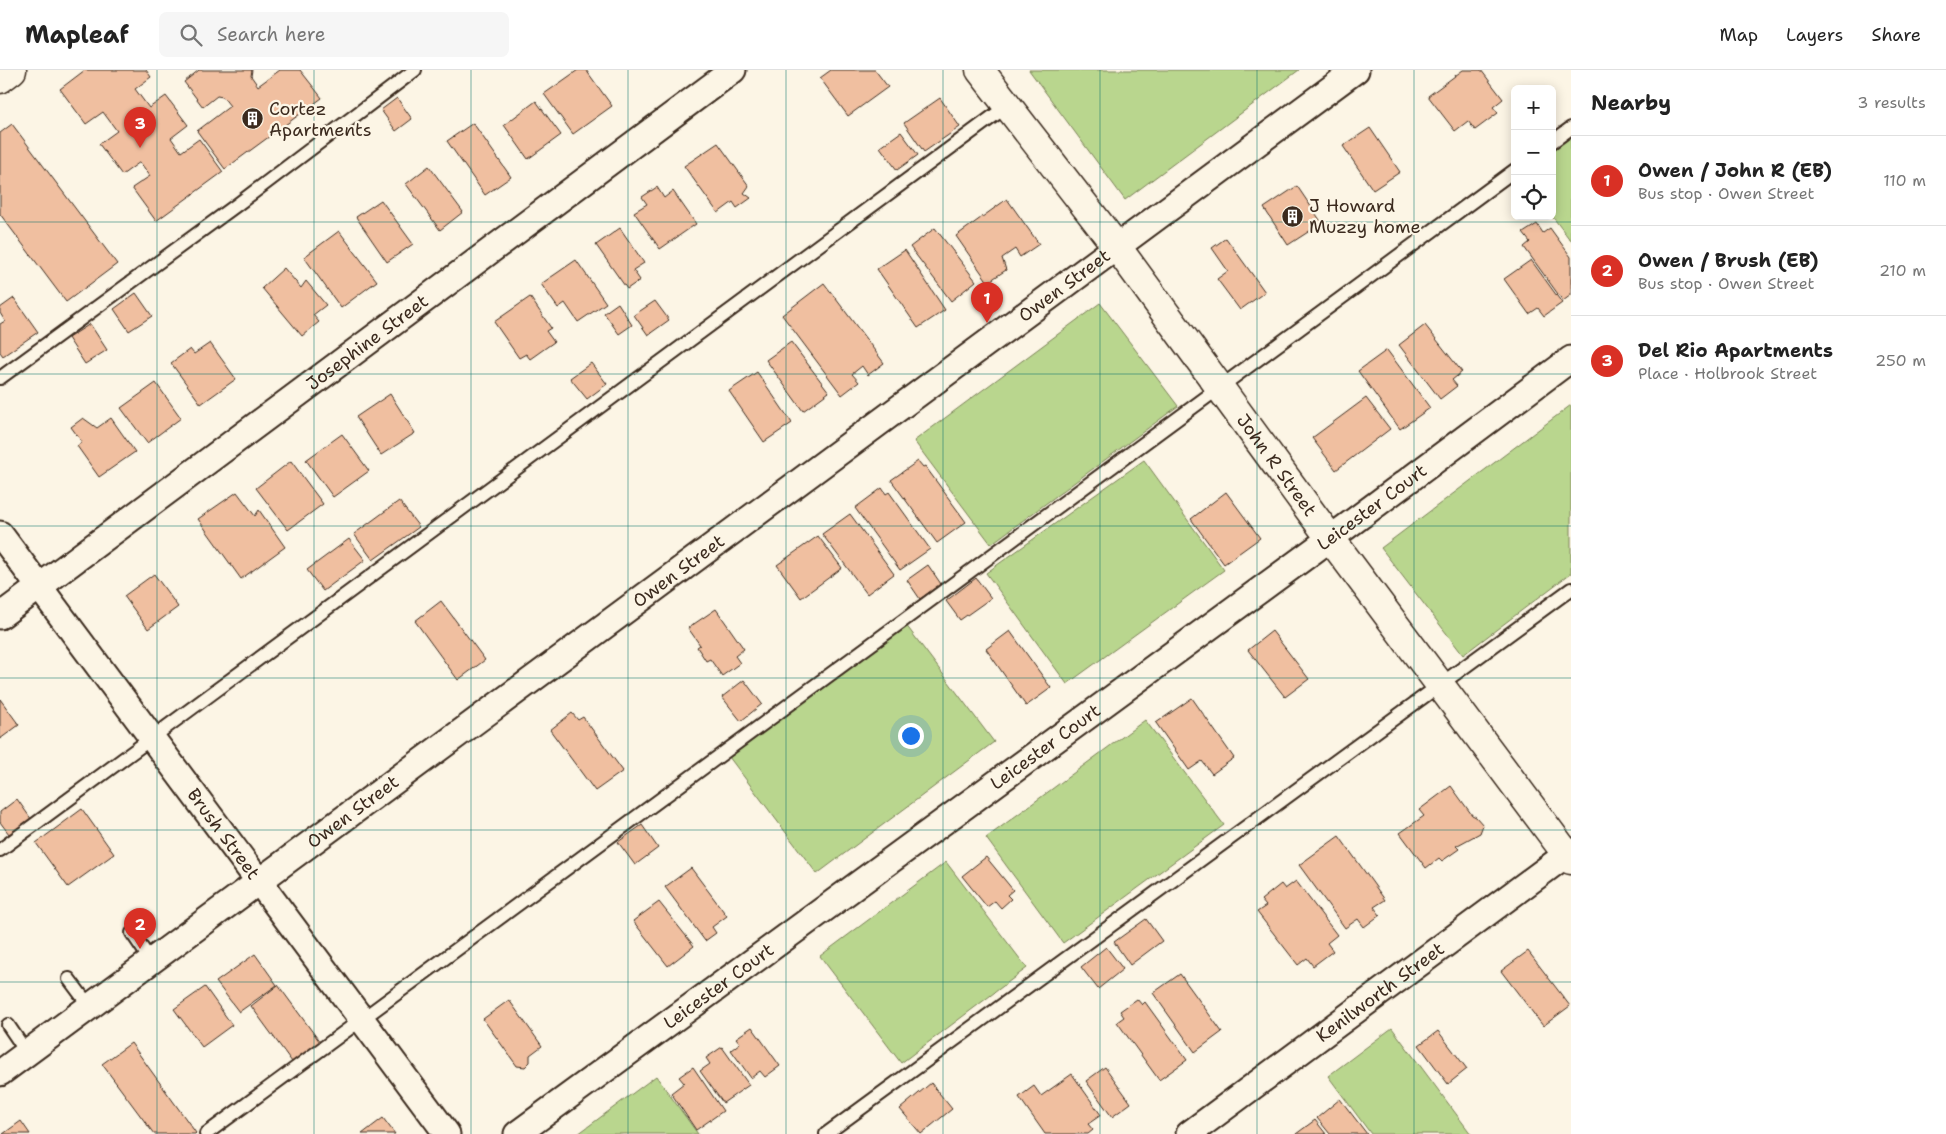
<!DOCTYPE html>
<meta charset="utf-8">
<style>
body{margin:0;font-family:"Shantell Sans",sans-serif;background:#f6f6f6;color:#222}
.controls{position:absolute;right:15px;top:15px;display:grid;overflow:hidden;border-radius:8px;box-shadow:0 2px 12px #0003}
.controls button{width:45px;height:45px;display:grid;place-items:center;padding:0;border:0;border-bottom:1px solid #e0e0e0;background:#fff;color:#222;font:25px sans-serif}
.you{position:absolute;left:910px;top:665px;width:18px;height:18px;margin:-12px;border:4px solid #fff;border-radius:50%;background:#1a73e8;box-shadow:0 0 0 8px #1a73e833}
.badge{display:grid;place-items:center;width:32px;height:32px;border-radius:50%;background:#d93025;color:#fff;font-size:16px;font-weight:700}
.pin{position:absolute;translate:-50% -41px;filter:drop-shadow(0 1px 2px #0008)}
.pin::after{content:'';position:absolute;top:26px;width:18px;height:15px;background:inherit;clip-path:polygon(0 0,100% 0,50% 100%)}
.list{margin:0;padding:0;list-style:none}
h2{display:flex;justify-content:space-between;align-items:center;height:65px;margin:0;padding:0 20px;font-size:21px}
h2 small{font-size:16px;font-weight:400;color:#767676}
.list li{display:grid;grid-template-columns:32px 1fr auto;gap:15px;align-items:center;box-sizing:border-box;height:90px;padding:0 20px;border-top:1px solid #e0e0e0}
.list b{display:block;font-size:19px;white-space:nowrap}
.list p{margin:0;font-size:16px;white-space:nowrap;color:#767676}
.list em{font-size:16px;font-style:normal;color:#767676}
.icon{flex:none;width:28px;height:28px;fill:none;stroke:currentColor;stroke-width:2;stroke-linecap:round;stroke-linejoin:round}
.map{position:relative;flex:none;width:1571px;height:1064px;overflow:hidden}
header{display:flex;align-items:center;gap:30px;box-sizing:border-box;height:70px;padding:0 25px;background:#fff;border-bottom:1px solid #e0e0e0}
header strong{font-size:24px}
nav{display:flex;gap:28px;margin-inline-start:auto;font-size:18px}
.search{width:350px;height:45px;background:#f6f6f6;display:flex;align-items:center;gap:12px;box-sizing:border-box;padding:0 18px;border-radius:8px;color:#767676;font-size:19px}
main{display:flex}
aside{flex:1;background:#fff}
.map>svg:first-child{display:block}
.green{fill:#b9d68e;stroke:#7a8056}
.building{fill:#f0bfa0;stroke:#3b2a1e}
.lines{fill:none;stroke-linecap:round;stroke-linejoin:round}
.service-casing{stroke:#3b2a1e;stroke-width:16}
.minor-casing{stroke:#3b2a1e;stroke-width:29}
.tertiary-casing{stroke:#3b2a1e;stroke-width:31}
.service{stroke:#fcf5e5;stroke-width:12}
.minor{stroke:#fcf5e5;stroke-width:25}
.tertiary{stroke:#fcf5e5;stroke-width:28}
.grid{fill:none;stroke:#0f766e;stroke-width:1;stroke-opacity:0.55}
.labels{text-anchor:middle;stroke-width:4.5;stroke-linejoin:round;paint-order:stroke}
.poi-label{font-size:18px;fill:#3b2a1e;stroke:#fcf5e5;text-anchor:start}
.street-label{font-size:18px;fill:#3b2a1e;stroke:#fcf5e5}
</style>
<header>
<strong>Mapleaf</strong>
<div class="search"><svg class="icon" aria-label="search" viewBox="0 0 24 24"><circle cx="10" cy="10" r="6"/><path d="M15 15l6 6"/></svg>Search here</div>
<nav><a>Map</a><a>Layers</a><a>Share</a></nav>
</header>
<main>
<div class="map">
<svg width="1571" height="1064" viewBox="0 0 1571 1064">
<rect width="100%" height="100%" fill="#fcf5e5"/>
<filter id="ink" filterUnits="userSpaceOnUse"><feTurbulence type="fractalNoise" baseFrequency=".02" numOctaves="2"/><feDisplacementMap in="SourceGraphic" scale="10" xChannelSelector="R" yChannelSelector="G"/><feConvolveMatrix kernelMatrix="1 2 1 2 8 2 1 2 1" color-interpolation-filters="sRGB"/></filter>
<g filter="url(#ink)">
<!-- green -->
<g class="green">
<polygon points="1029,0 1299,0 1125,130"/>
<polygon points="1571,67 1571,171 1552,146 1552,80"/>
<polygon points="1100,233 1178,336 991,474 914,371"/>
<polygon points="1571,335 1571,503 1463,585 1381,478"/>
<polygon points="1144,390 1224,500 1067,614 986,503"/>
<polygon points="906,555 994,672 817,804 729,687"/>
<polygon points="1145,650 1224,755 1063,873 986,768"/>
<polygon points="946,792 1027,898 901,993 820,886"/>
<polygon points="1392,958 1471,1064 1371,1064 1328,1006"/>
<polygon points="656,1006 698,1064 578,1064"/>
</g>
<!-- building -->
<g class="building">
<polygon points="85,0 146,0 151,7 135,19 149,38 166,26 188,55 171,68 181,82 199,69 223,102 156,151 132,118 150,106 140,92 122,105 99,74 117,61 103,42 86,54 60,19"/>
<polygon points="252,0 251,6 258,16 280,0 300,0 322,28 225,99 197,61 230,36 223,27 217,26 203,37 184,12 199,0"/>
<polygon points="578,0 586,0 612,36 573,64 544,24"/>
<polygon points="831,0 875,0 888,17 848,46 820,8"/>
<polygon points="1463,0 1481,0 1503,29 1493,37 1498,43 1475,60 1468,51 1455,61 1428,26"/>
<polygon points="397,28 412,49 396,61 381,40"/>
<polygon points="940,28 960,57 924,82 904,53"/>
<polygon points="536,31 561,65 528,89 504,55"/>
<polygon points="473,53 511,107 485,125 447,71"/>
<polygon points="12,54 117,194 66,232 0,144 0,63"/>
<polygon points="1370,58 1400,102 1373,120 1343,76"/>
<polygon points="901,62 918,85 897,100 880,77"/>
<polygon points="718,73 749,116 744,123 751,128 737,138 733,132 718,143 684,96"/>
<polygon points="429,96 463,142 440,160 406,114"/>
<polygon points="1297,116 1322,153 1288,175 1264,138"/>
<polygon points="657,117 664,128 673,121 696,154 660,179 634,142 647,134 642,127"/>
<polygon points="1007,129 1039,174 1020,187 1015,179 1002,188 1006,200 988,212 956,166"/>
<polygon points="381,130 413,174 387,192 356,147"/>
<polygon points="1537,154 1543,163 1550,158 1571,187 1571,225 1563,231 1524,177 1530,172 1523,163"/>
<polygon points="620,158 644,193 633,200 640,210 627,219 596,175"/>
<polygon points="935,158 976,211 951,231 910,177"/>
<polygon points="339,161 377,211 341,238 304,187"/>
<polygon points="1226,168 1265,222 1240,240 1217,209 1228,201 1212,178"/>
<polygon points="905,180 945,240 918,258 877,199"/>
<polygon points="576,190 606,233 578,252 565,233 558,238 541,214"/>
<polygon points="1531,190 1562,233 1544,246 1538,238 1529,244 1504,209"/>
<polygon points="284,198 301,218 306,211 326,235 313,245 319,252 302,266 262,218"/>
<polygon points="824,213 884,293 868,305 862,296 852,304 859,312 842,325 782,245"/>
<polygon points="136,223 152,246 129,261 114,239"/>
<polygon points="530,227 551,258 546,261 554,272 530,289 526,284 519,288 494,252"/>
<polygon points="14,228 38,262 3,286 0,282 0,254 5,251 0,243 0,238"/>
<polygon points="655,231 669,250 648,265 634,245"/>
<polygon points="618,233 632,255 619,264 604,243"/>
<polygon points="90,254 107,280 85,294 68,268"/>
<polygon points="1425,255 1462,302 1452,310 1457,316 1440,329 1399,275"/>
<polygon points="791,272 829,322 803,341 766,290"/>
<polygon points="210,273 236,309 201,334 171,293 190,279 194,284"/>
<polygon points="1387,280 1430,338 1400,359 1358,301"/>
<polygon points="591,293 607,314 587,329 570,308"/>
<polygon points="757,302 792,353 764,372 729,321"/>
<polygon points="156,313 181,348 147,373 121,338"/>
<polygon points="390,324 415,363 381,385 356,347"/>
<polygon points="1366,328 1390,359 1336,400 1312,368"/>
<polygon points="83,348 97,358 111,348 135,382 99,407 77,376 82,372 71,357"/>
<polygon points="342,364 369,401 333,427 306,390"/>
<polygon points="291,391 323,434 288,460 256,418"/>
<polygon points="918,391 923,397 925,396 966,452 937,473 891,410"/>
<polygon points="882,418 886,424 889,422 930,479 900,500 855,438"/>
<polygon points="237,422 255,446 259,440 285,477 241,509 198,449"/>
<polygon points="1226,422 1260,468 1224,494 1191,449"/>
<polygon points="399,431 419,457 373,490 354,464"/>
<polygon points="850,444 894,504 867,524 822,464"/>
<polygon points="818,466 842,498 801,528 777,495"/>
<polygon points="349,469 365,490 323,521 307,500"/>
<polygon points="928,495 941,514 920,529 907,510"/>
<polygon points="154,504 178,537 148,559 124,526"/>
<polygon points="976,508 991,528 960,550 946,531"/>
<polygon points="441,531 485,590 458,610 415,551"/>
<polygon points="716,539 744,579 735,586 740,593 722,606 710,589 706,591 697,577 700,575 688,558"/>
<polygon points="1010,561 1051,618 1026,636 986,579"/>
<polygon points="1272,561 1309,609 1285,627 1248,580"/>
<polygon points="744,610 762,634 741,651 722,627"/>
<polygon points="1192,628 1234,688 1212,704 1202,691 1189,700 1156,653"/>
<polygon points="0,629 19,655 0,669"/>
<polygon points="572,643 578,650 583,647 623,701 595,721 550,660"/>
<polygon points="1451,716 1472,745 1476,747 1483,755 1480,763 1456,776 1459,779 1442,791 1439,788 1426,798 1400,763 1424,746 1419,740"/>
<polygon points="17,729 34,753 12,768 0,752 0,742"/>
<polygon points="82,739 114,784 68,817 36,773"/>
<polygon points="642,755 658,778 635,795 618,772"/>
<polygon points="1339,766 1385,830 1374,837 1380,845 1364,857 1358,849 1345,858 1299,795"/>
<polygon points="986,787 1013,820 1007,825 1011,829 1001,838 995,831 987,837 962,806"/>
<polygon points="691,798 727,846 712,857 716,863 705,871 665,817"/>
<polygon points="1296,811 1337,865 1327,873 1333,881 1313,896 1307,888 1298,895 1257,842 1266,836 1261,830 1281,814 1285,819"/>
<polygon points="659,832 694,876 668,896 633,851"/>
<polygon points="1146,849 1162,871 1130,895 1114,872"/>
<polygon points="1106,877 1123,899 1098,919 1081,897"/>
<polygon points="1528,881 1570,936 1543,956 1501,901"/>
<polygon points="255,884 277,915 239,942 216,912"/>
<polygon points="1180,904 1222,962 1195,982 1153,923"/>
<polygon points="278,915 320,972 292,992 251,936"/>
<polygon points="205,917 232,955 202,977 174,939"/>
<polygon points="1137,929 1142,935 1145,932 1187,990 1159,1010 1117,952 1124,947 1120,941"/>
<polygon points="509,930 542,976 530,985 530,992 525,997 517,996 483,949"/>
<polygon points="752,957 780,996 765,1007 760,1001 751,1008 731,980 740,973 736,968"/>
<polygon points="1438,961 1467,999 1448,1014 1419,975"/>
<polygon points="131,973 196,1063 195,1064 154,1064 102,994"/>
<polygon points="722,977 749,1015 723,1033 700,1001 710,994 706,988"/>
<polygon points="693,997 723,1041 696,1060 671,1023 684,1013 679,1007"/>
<polygon points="1105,997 1131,1033 1112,1047 1086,1011"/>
<polygon points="1072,1004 1101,1045 1088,1054 1093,1060 1088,1064 1045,1064 1019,1027 1034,1016 1041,1026"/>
<polygon points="931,1013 952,1039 921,1064 900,1039"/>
<polygon points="1340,1029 1367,1064 1330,1064 1317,1048"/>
<polygon points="383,1048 395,1064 362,1064"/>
<polygon points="1315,1050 1326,1064 1296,1064"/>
<polygon points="21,1051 30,1064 3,1064"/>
</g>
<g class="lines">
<defs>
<g id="service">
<polyline points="1552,72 1571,58"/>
<polyline points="0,308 238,134 415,0"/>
<polyline points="0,780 1007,36"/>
<polyline points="132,863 151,891"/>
<polyline points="69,909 90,937"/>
<polyline points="8,955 27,983"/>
<polyline points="206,1064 1515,100"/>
<polyline points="826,1064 1571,519"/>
</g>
<g id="minor">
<path id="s1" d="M0,464L447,1064"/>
<path id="s2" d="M0,546L733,0"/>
<path id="s3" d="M0,1003L1356,0"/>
<path id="s4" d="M517,1064L1354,451L1571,289"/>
<path id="s5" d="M1189,1064L1571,781"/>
</g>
<g id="tertiary">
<path id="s6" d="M980,0L1117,177L1313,445L1571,790"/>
<polyline points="0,9 12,0"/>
</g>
</defs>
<!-- service casing -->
<use href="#service" class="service-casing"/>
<!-- minor casing -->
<use href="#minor" class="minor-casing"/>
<!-- tertiary casing -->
<use href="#tertiary" class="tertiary-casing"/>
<!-- service -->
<use href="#service" class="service"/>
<!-- minor -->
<use href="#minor" class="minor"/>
<!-- tertiary -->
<use href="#tertiary" class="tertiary"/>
</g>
</g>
<!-- grid -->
<path class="grid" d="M157,0V1064M314,0V1064M471,0V1064M628,0V1064M786,0V1064M943,0V1064M1100,0V1064M1257,0V1064M1414,0V1064M0,152H1571M0,304H1571M0,456H1571M0,608H1571M0,760H1571M0,912H1571"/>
<!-- icons -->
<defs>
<symbol id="building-disc" viewBox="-11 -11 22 22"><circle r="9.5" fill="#3b2a1e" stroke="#fcf5e5"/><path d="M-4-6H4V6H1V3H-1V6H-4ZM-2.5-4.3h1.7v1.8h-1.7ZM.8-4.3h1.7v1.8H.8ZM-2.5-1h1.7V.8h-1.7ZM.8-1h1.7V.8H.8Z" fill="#fff"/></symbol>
</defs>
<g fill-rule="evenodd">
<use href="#building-disc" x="240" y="36" width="25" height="25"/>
<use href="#building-disc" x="1280" y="134" width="25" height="25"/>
</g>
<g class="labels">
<!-- poi labels -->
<g class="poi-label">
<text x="269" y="45">Cortez<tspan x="269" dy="21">Apartments</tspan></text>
<text x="1309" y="142">J Howard<tspan x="1309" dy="21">Muzzy home</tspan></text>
</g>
<!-- street labels -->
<g class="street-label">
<text dy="6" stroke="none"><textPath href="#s3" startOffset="1324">Owen Street</textPath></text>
<text dy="6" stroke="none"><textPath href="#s2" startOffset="458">Josephine Street</textPath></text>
<text dy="6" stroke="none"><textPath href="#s6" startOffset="494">John R Street</textPath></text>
<text dy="6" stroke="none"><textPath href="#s4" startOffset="1060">Leicester Court</textPath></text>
<text dy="6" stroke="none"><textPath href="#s3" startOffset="844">Owen Street</textPath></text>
<text dy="6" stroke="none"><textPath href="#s4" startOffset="655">Leicester Court</textPath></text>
<text dy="6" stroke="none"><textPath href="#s3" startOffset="439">Owen Street</textPath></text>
<text dy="6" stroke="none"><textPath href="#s1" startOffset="374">Brush Street</textPath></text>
<text dy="6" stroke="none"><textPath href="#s4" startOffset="250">Leicester Court</textPath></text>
<text dy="6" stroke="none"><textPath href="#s5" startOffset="238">Kenilworth Street</textPath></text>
</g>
</g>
</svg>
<div class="controls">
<button>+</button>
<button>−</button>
<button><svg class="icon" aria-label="locate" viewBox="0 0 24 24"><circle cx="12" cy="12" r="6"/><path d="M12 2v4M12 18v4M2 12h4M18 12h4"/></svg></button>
</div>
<div class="you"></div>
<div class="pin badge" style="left:987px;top:253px">1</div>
<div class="pin badge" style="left:140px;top:879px">2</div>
<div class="pin badge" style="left:140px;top:78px">3</div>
</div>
<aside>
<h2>Nearby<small>3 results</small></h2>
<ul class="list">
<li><span class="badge">1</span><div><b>Owen / John R (EB)</b><p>Bus stop · Owen Street</p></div><em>110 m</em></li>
<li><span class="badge">2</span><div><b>Owen / Brush (EB)</b><p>Bus stop · Owen Street</p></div><em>210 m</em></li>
<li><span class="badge">3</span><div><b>Del Rio Apartments</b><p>Place · Holbrook Street</p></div><em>250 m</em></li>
</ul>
</aside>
</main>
